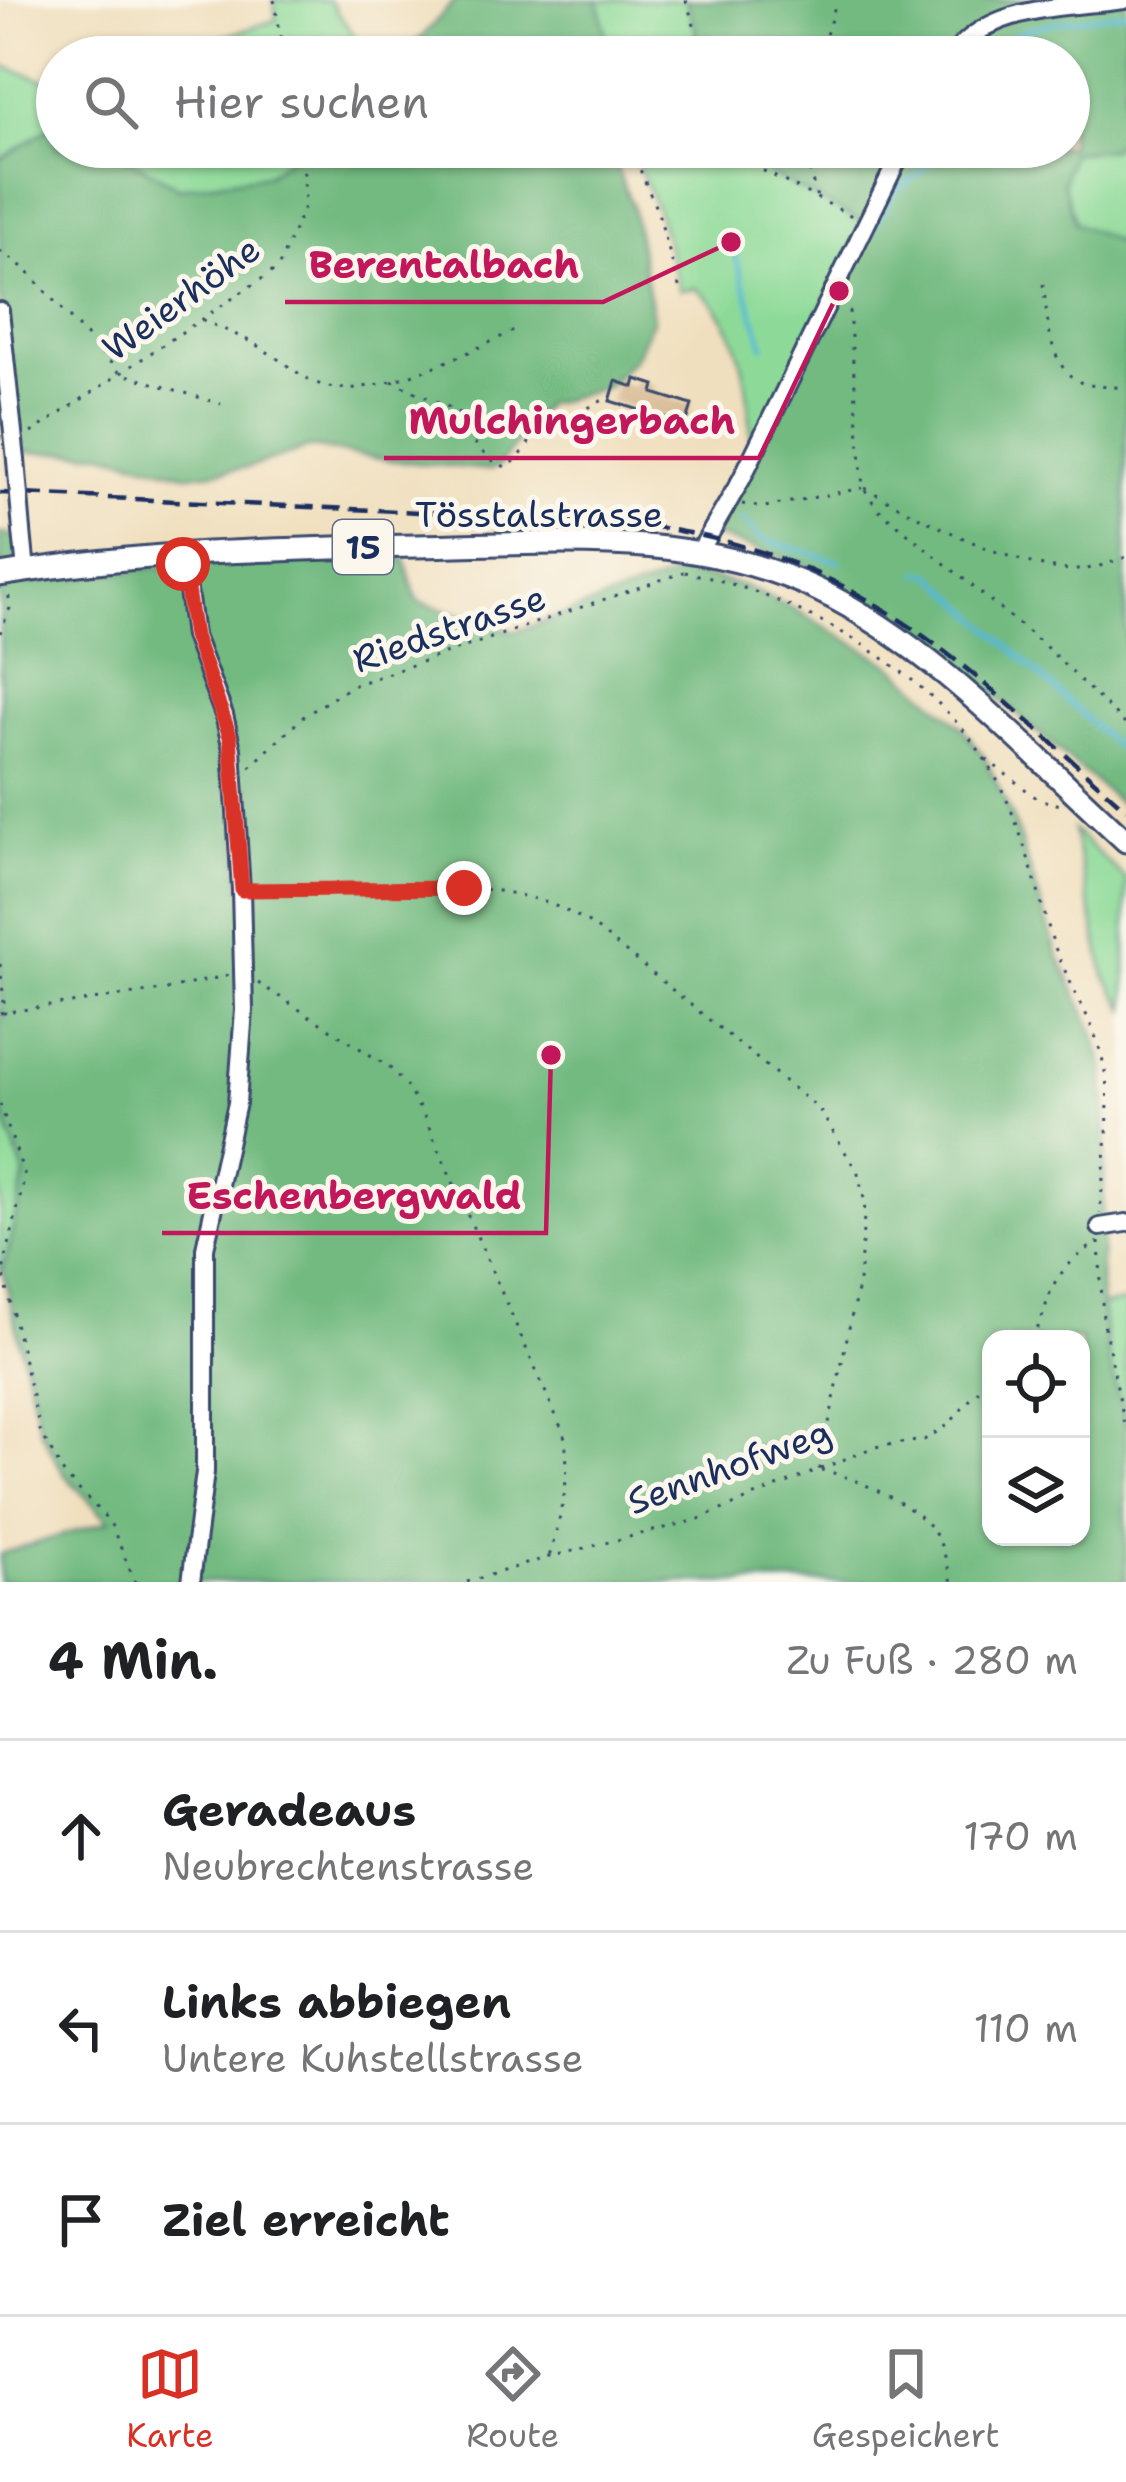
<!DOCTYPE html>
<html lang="de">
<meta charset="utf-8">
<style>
body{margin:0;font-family:"Shantell Sans",sans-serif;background:#f2f2f2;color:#202124}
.controls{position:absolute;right:36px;bottom:36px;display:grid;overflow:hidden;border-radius:24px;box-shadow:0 3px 9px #0004}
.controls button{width:108px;height:108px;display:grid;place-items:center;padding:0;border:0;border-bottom:3px solid #e0e0e0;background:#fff;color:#202124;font:60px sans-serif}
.stop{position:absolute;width:36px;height:36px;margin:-27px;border:9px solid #d93025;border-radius:50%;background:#fff}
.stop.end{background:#d93025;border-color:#fff;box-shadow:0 3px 12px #0008}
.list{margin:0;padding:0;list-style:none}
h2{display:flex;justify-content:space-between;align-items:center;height:156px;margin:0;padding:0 48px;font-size:51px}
h2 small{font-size:39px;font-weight:400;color:#757577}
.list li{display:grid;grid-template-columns:78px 1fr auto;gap:36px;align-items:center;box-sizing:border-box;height:192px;padding:0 48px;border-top:3px solid #e0e0e0}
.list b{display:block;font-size:45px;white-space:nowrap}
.list p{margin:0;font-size:39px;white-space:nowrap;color:#757577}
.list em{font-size:39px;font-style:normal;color:#757577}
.icon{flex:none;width:66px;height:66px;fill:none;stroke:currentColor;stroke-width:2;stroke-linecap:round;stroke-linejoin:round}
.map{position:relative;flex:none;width:1126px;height:1582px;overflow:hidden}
.search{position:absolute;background:#fff;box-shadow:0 3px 9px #0004;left:36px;right:36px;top:36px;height:132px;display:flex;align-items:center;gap:30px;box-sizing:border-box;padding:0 42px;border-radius:66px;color:#757577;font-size:45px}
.sheet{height:732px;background:#fff}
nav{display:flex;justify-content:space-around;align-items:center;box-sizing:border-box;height:168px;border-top:3px solid #e0e0e0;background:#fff;font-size:33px;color:#757577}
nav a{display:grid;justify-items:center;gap:6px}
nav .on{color:#d93025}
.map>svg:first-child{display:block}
.green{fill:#8dda98;stroke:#54847b;stroke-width:3}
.forest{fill:#72ba80;stroke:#46746f;stroke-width:3;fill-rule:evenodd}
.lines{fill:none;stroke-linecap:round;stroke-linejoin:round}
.stream{stroke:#57b9d6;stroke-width:4.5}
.building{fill:#d8bb96}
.minor-casing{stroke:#3b496c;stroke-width:22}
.major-casing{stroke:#3b496c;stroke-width:27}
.path{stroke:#3b496c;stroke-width:3;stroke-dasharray:3 9;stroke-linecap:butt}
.minor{stroke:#fff;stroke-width:16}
.major{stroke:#fff;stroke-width:21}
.rail{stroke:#1b2f5e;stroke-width:4.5;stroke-dasharray:18 9;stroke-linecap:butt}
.minor-bridge-casing{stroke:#3b496c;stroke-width:22;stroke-linecap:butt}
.minor-bridge{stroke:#fff;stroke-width:16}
.route{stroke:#d93025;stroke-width:15}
.labels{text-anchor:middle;stroke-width:10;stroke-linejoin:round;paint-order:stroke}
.shield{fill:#fbf7ec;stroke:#5e6b89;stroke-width:3}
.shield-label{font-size:33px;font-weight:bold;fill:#1b2f5e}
.street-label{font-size:36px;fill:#1b2f5e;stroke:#fbf7ec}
.leader{fill:none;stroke:#c2185b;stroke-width:4.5}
.callout-dot{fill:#c2185b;stroke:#fbf7ec;stroke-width:4.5}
.callout-label{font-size:39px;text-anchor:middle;font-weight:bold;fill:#c2185b;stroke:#fbf7ec;stroke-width:10;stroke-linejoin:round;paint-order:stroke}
</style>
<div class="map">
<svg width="1126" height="1582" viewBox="0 0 1126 1582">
<rect width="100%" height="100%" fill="#fbf7ec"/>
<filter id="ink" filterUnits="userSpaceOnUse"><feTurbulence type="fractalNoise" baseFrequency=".00833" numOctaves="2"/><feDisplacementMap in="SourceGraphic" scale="24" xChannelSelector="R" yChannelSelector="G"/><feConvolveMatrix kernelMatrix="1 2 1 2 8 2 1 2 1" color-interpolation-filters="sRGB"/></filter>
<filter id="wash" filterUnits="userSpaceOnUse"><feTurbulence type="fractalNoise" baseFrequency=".004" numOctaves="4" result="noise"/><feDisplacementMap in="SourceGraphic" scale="48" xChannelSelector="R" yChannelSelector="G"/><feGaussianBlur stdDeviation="2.7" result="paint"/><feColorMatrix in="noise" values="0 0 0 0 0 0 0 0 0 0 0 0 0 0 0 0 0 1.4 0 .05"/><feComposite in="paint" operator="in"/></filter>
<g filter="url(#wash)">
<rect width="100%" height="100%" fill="#f0dfbe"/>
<!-- green -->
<g class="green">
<polygon points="274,0 329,0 369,57 214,57 210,41 276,20"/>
<polygon points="598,0 686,0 704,57 611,57"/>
<polygon points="0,65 57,84 57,123 0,160"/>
<polygon points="1126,128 1126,246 1124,246 1075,223 1063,183 1070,153 1111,149"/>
<polygon points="109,147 305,147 267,175 179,188"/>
<path d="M636,147H736L758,168L864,222L751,455C751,401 745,322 696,288L680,290L659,216L637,162Z"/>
<polygon points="1073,830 1126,879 1126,1010 1105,976"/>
<polygon points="0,1104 25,1176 3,1271 0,1270"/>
<polygon points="1126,1302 1126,1429 1110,1366 1101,1306"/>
</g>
<!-- forest -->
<g class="forest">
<polygon points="455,0 598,0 611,57 386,57 421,38"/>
<polygon points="686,0 1126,0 1124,135 1111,149 1071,153 1063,183 1075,223 1126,246 1126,809 927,636 805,565 711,535 864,223 758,168 736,147 1069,147 1069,57 704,57"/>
<polygon points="57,123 57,147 109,147 179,188 267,175 305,147 608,147 632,206 653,318 636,356 607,386 544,405 499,466 490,470 386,460 312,447 245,468 189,475 104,453 15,452 0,311 0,160"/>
<path d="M0,534L14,535L22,584L183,564L404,557L417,601L514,632L685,572L744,586L796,610L893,666L963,728L985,758L1014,821L1057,953L1094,1032L1104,1067L1106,1137L1100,1287L1107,1352L1126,1429V1582H0V1554L109,1521L64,1474L40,1430L3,1271L25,1176L0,1104V1021L4,1013H0ZM250,787L257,891H256L241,890L235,789ZM991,1339H1081V1537H991Z"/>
</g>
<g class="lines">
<!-- stream -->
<g class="stream">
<path d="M992,57C1010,19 1089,19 1126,12"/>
<polyline points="731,242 764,347"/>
<polyline points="865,245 894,193 926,168 942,147"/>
<polyline points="742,518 758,538 840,562"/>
<polyline points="919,573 932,574 1126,756"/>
</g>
</g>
<g id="blocks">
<!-- building -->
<polygon class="building" points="636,379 655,385 653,393 692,405 686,424 610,401 616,381 634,387"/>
</g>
</g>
<g filter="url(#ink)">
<use href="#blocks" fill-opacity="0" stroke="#3b496c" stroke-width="3"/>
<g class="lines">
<defs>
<g id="minor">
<path d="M952,57C989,4 1066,8 1124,0"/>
<polyline points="0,311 16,460"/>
<polyline points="22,531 26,571"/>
<polyline points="700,551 741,480 904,147"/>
<polyline points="183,553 194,636 224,715 232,749 241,890 244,1010 237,1103 205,1248 205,1472 191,1582"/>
<polyline points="1100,1227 1126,1223"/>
</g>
<path id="major" d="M0,575C138,552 277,549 416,546C552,544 692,529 818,590C934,646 1032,755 1126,841"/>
</defs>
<!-- minor casing -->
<use href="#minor" class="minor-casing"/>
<!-- major casing -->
<use href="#major" class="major-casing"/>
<!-- path -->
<g class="path">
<polyline points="274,0 285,57"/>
<polyline points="686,0 704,57"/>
<polyline points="819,57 837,0"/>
<polyline points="636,147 637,162 659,216 680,290"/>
<polyline points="736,147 758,168 852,216"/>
<polyline points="803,147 817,198"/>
<polyline points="0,251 25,269 120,373 221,404"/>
<path d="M1043,284C1048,315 1047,364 1078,381C1090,388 1112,386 1126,388"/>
<polyline points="848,299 863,487 877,508 1044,645 1126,725"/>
<path d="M202,320C225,330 249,339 269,353C288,365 304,380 325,386C374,400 475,350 519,328"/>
<path d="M392,381L457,411C470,435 478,457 506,467L518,459L533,437L603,400"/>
<polyline points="31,433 278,268 305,204 303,147"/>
<path d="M865,488C921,518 1009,567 1072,570C1090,571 1109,563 1126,557"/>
<polyline points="742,504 765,507 862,488"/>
<path d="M685,572C798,595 940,673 996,778C1023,828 1036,888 1053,942C1066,979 1089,1013 1100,1050C1116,1102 1103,1161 1100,1214"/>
<polyline points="0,633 10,608 8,589"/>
<polyline points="986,759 1038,799 1064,806"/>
<polyline points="250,767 303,717 351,686 684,572"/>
<path d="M257,892C368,897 497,861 595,927L819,1109L858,1173L865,1203L859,1281L819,1470"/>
<polyline points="0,964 5,1012 0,1021"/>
<path d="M258,983L389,1067L406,1086L424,1116L564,1434C572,1477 561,1516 549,1557"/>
<polyline points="0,1013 170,989 229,975"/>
<polyline points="0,1104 25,1176 3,1271 40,1430 64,1474 110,1522 135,1582"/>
<polyline points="1099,1242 1103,1320 1126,1429"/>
<path d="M1031,1339C1042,1324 1044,1310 1050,1293C1058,1271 1079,1254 1098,1242"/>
<path d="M821,1470C850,1475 913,1504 931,1528C943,1543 947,1564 952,1582"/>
<polyline points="467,1582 549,1557 697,1520 874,1447 924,1440 948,1425 991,1376"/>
</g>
<!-- minor -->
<use href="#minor" class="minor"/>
<!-- major -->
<use href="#major" class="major"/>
<!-- rail -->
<path class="rail" d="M0,493L596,520C851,542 946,649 1126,809"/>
<defs>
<polyline id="minor-bridge" points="16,460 22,531"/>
</defs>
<!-- minor-bridge casing -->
<use href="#minor-bridge" class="minor-bridge-casing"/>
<!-- minor-bridge -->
<use href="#minor-bridge" class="minor-bridge"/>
</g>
</g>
<g class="lines" filter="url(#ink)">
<!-- route -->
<polyline class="route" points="183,564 194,636 230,736 242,890 464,888"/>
</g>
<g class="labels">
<!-- shield labels -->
<rect class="shield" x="333" y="520" width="60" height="54" rx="9"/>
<g class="shield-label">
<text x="363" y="559">15</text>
</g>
<!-- street labels -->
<g class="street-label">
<text transform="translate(181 298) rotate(-36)" y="13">Weierhöhe</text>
<text x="539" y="527">Tösstalstrasse</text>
<text transform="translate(449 628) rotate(-19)" y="13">Riedstrasse</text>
<text transform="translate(729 1466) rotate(-20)" y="13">Sennhofweg</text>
</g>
</g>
<!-- callouts -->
<path class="leader" d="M731 242L603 302H285M839 291L759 458H384M551 1055L546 1233H162"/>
<g class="callout-dot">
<circle cx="731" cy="242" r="12"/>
<circle cx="839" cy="291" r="12"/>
<circle cx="551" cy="1055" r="12"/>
</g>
<g class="callout-label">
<text x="444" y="278">Berentalbach</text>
<text x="572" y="434">Mulchingerbach</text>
<text x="354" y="1209">Eschenbergwald</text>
</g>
</svg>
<div class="controls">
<button><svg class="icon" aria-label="locate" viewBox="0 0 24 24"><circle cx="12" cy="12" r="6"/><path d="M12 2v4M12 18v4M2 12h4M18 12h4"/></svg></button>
<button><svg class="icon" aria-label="layers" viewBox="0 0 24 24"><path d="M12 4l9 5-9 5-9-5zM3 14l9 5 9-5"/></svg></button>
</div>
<div class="stop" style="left:183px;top:564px"></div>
<div class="stop end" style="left:464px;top:888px"></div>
<div class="search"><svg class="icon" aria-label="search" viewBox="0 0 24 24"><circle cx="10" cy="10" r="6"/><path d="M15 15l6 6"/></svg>Hier suchen</div>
</div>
<section class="sheet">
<h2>4 Min.<small>Zu Fuß · 280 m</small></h2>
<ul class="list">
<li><svg class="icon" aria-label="ahead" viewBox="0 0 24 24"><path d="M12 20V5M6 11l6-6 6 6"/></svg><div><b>Geradeaus</b><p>Neubrechtenstrasse</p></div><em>170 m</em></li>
<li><svg class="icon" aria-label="left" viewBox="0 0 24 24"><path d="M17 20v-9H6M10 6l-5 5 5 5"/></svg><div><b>Links abbiegen</b><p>Untere Kuhstellstrasse</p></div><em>110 m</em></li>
<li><svg class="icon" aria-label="arrive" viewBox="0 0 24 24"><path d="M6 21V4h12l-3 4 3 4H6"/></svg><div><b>Ziel erreicht</b></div></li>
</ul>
</section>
<nav>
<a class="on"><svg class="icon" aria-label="map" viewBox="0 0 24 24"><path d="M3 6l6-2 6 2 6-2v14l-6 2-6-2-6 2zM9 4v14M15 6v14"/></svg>Karte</a>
<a><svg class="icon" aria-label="directions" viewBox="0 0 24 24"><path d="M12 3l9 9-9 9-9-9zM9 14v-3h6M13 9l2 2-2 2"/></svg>Route</a>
<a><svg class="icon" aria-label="saved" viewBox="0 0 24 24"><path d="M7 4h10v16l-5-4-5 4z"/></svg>Gespeichert</a>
</nav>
